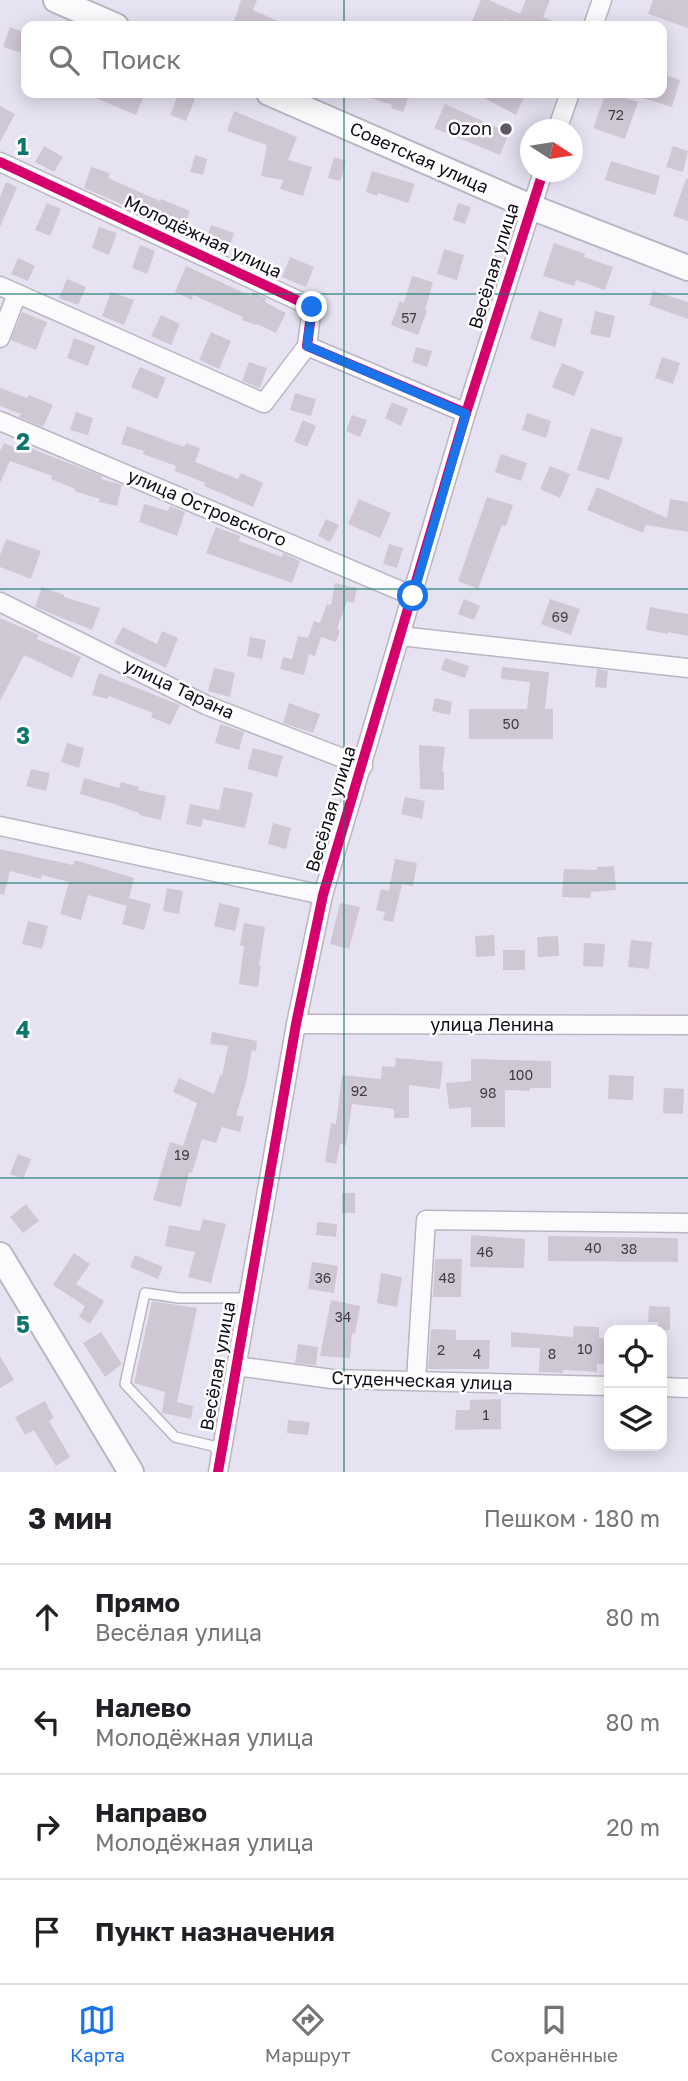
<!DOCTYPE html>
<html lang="ru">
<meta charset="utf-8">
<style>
body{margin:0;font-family:"Golos Text",sans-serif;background:#f6f6f6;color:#202124}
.controls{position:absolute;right:21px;bottom:21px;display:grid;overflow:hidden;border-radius:14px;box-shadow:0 4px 18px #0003}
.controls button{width:63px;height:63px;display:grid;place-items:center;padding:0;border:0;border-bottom:2px solid #e0e0e0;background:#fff;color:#202124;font:35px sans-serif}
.compass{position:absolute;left:520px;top:119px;width:63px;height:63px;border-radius:50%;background:#fff;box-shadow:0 4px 18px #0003;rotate:102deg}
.stop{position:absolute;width:21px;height:21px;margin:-16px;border:5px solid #1a73e8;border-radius:50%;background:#fff}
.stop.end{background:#1a73e8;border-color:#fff;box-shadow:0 2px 7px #0008}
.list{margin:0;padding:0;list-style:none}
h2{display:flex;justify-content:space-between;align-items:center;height:91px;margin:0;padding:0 28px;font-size:30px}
h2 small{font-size:23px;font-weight:400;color:#757577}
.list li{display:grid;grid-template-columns:46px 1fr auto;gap:21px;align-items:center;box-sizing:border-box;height:105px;padding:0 28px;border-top:2px solid #e0e0e0}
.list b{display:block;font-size:26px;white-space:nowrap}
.list p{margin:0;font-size:23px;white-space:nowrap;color:#757577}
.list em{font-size:23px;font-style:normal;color:#757577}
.icon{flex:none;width:38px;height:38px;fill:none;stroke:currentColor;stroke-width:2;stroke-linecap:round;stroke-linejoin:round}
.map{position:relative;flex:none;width:688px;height:1472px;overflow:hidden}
.search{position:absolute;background:#fff;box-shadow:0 4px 18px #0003;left:21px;right:21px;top:21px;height:77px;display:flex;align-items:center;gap:18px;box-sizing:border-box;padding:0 24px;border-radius:14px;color:#757577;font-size:26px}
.sheet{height:511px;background:#fff}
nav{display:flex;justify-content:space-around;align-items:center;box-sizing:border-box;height:98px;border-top:2px solid #e0e0e0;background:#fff;font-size:19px;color:#757577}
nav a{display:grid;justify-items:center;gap:4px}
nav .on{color:#1a73e8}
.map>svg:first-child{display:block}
.building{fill:#cfc7d4}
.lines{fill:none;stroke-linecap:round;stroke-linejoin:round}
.lane-casing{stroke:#bab5c2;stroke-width:12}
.street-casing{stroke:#bab5c2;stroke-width:21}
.secondary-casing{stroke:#bab5c2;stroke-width:28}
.lane{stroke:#fbfbfd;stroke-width:9}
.street{stroke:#fbfbfd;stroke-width:18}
.secondary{stroke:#fbfbfd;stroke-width:24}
.cycleway-casing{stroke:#fff;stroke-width:15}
.cycleway{stroke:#d6006c;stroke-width:10}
.route{stroke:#1a73e8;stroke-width:9}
.grid{fill:none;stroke:#0f766e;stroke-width:2;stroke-opacity:0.55}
.poi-dot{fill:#5d5965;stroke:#fff;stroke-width:2.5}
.labels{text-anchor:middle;stroke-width:5;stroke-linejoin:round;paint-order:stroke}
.number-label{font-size:14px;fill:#423d48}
.poi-label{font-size:18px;fill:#130f19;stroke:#fff;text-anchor:end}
.street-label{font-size:18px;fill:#130f19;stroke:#fff}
.grid-label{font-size:23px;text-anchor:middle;font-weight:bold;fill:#0f766e;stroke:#fff;stroke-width:5;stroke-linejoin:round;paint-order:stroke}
</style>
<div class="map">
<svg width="688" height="1472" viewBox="0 0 688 1472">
<rect width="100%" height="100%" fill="#e7e2f2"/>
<!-- building -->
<g class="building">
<polygon points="241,0 257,0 253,10 289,26 249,26 234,21"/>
<polygon points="481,0 489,0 520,14 526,0 550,0 543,17 564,26 516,26 517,24 504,20 501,26 478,26 471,23"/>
<polygon points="653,0 688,0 688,28 648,14"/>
<polygon points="10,27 26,33 26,54 3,47"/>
<polygon points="662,74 680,80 672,107 636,96 636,93 662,93"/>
<polygon points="84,93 145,93 136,115"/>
<polygon points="179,93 195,99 186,121 170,115"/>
<polygon points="362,93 410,93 403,112 391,108 392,105 361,95"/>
<polygon points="475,93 526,93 516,115"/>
<polygon points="606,93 638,102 625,139 593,128"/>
<polygon points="445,104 509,133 500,155 434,128"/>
<polygon points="0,106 15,114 0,142"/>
<polygon points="234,111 297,137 288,160 312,167 303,196 280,189 283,180 261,176 267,145 227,131"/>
<polygon points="44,146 63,157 54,172 35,162"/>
<polygon points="673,146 688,151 683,172 666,167"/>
<polygon points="195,155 207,159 203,175 190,172"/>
<polygon points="334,157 346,161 340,181 328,178"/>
<polygon points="611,161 660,176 655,195 605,180"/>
<polygon points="91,167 110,173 108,178 160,201 161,199 190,211 182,230 84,188"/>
<polygon points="372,171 415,184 408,203 378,193 377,196 366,192"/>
<polygon points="686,179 688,179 688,221 673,216"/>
<polygon points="6,182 17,187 0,227 0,197"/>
<polygon points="47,203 61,209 50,236 35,230"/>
<polygon points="458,203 471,207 465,224 453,220"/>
<polygon points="211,225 234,233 228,251 205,243"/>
<polygon points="99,227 117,233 109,255 92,248"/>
<polygon points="554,243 585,254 584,257 613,267 605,290 576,280 574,286 543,276"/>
<polygon points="140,245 155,251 147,274 132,268"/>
<polygon points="444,249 464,255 457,280 437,274"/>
<polygon points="290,257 314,267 306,287 282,277"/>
<polygon points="18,258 35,266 28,281 11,274"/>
<polygon points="186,266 251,296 253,292 266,298 265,302 286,313 276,333 257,324 256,325 242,320 243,317 193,295 192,300 175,292"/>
<polygon points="412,276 433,282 425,310 427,311 418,335 391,325 400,301 404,303"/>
<polygon points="67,279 86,287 78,305 59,298"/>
<polygon points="653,291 688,302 688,319 649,305"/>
<polygon points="111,292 134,300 124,325 102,316"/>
<polygon points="539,311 563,319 555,347 530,339"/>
<polygon points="595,311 615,316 610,338 590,334"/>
<polygon points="22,312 47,322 36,350 11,340"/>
<polygon points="161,315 180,324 171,345 151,336"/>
<polygon points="211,332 231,341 219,369 199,360"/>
<polygon points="74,338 95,346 88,366 67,358"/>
<polygon points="416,347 432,351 427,367 412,362"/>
<polygon points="662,357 680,363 673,384 655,378"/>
<polygon points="249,362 267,368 260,388 242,381"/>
<polygon points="562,363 584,372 574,396 552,387"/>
<polygon points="140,367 166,378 157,399 131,387"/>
<polygon points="0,388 27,398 29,395 53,405 43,427 19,417 21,414 0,406"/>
<polygon points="295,393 316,399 311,416 290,410"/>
<polygon points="392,402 408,409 401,426 385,418"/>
<polygon points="76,412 93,418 88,435 70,430"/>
<polygon points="527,413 551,421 546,438 522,430"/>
<polygon points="352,415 367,420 360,437 346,431"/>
<polygon points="303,420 316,426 307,447 294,441"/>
<polygon points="127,426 184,447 186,443 200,448 195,462 238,479 241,473 263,483 253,507 204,486 205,483 175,471 176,466 143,454 144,451 121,444"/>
<polygon points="591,428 623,438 609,480 577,470"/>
<polygon points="4,443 23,452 25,446 102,476 101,479 122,485 117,506 99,502 100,499 74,491 75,489 51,479 52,476 10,461 0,483 0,451"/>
<polygon points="501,454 527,463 521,481 495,472"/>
<polygon points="550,466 570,474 560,498 540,489"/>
<polygon points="597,487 667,518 670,499 688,502 688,532 646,525 643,533 587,510"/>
<polygon points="487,497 513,505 506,526 502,525 478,589 458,581"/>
<polygon points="359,499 391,513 380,538 348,524"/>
<polygon points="144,504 168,511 170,506 185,512 177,536 139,522"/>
<polygon points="326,519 339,525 330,542 318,536"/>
<polygon points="216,527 240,536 239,541 282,557 283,553 300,561 292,583 206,553"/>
<polygon points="6,539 41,551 31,579 0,567 0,555"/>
<polygon points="389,544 403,548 397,568 383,564"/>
<polygon points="335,583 357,588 354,603 347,601 337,629 340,630 336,642 321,637 315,656 309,654 304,675 280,669 283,657 292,659 298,636 308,638 314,621 320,623 327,604 331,605"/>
<polygon points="42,587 64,595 64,597 100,608 92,630 35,607"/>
<polygon points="464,599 480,606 474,620 458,614"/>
<polygon points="550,599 580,609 571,635 541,624"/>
<polygon points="650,607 688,614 688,636 668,632 668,634 646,630"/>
<polygon points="0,618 39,635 37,639 81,657 72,678 24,655 0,701"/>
<polygon points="123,627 157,644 162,631 178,638 166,668 114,643"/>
<polygon points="250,637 266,640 262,659 247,656"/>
<polygon points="445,658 469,666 465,678 441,670"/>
<polygon points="502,667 549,672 545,709 553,709 553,739 469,739 469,709 527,709 530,682 501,679"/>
<polygon points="214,668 235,673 230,697 208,691"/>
<polygon points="597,669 608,671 606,688 595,687"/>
<polygon points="99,673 180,705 170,725 151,717 153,713 109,696 107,699 92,695"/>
<polygon points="435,698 452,702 450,715 432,711"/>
<polygon points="289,703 320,714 313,733 283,723"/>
<polygon points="220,724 244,732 239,750 215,743"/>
<polygon points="67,743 84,748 79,768 61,762"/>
<polygon points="419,745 445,747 442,772 444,772 444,790 420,789"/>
<polygon points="253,748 283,756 277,777 247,769"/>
<polygon points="31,769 50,773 46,791 26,786"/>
<polygon points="84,778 119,788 121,782 139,787 138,790 166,796 161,820 139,815 139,813 114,804 80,794"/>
<polygon points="224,787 253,793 245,828 203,819 201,827 186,824 190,804 219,810"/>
<polygon points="405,797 425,801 422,819 401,814"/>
<polygon points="273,823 291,828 286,849 268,844"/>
<polygon points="0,849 73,865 75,860 134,878 127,906 88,895 81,920 60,914 69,882 42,875 41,879 10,871 4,895 0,894"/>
<polygon points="395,859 417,863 413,886 402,884 393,922 383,920 385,912 376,910 381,889 389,891"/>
<polygon points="614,866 616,890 591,892 590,898 562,897 564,869 597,870 597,867"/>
<polygon points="167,888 183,891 179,914 163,911"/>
<polygon points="129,898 151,904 144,930 122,924"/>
<polygon points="219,903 240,908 235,931 214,926"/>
<polygon points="340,903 360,907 349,949 330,944"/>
<polygon points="28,921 48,926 42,949 22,944"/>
<polygon points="244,923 265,927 259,966 261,966 258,987 239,984 244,946 240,945"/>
<polygon points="494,935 495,956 476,957 475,936"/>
<polygon points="558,936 559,956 538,957 537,937"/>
<polygon points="631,940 652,942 649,969 628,967"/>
<polygon points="584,943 605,944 603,967 583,966"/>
<rect x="503" y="950" width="22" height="20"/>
<polygon points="212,1032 257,1041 256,1051 252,1050 246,1083 236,1115 244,1117 240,1132 222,1127 216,1143 202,1139 192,1173 189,1172 181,1207 153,1200 170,1142 183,1146 197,1103 173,1092 179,1078 214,1094 220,1075 222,1076 228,1046 210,1044"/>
<polygon points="396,1058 443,1062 440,1089 409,1085 409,1118 394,1118 394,1109 352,1104 346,1145 340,1144 336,1164 325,1162 331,1123 336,1124 342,1075 381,1079 382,1066 395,1067"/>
<polygon points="471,1059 551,1061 551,1088 530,1088 530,1091 505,1090 505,1127 471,1127 471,1107 449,1109 446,1083 471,1081"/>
<polygon points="609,1075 634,1076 633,1100 608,1099"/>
<polygon points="664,1088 684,1089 683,1114 663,1113"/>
<polygon points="18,1154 31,1159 23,1179 10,1174"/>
<rect x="342" y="1193" width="13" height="20"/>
<polygon points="26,1204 39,1221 23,1233 10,1217"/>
<polygon points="203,1219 226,1224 211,1283 188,1277 195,1252 165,1246 169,1225 200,1231"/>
<polygon points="317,1222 337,1224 336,1237 316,1235"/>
<polygon points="471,1235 525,1239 524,1268 470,1267"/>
<polygon points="548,1236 678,1238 678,1262 548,1261"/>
<polygon points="74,1253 90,1264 76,1284 104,1301 90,1324 79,1317 85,1306 53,1285"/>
<polygon points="135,1255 163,1267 158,1279 130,1267"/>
<polygon points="435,1259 462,1259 461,1297 433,1297"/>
<polygon points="312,1262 338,1266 334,1293 308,1289"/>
<polygon points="381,1273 402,1277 397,1307 377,1303"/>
<polygon points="331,1300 360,1306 355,1334 352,1333 350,1358 320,1356"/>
<polygon points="152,1301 197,1308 177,1402 193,1406 191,1419 162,1413 165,1392 134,1383"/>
<polygon points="649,1306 670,1307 670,1330 658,1330 658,1322 648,1322"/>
<polygon points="574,1326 599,1327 599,1338 609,1338 609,1365 597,1364 597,1372 563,1370 563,1373 539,1372 540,1348 511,1347 511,1332 573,1337"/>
<polygon points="431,1329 456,1330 456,1340 490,1340 489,1369 428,1369"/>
<polygon points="101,1332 122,1364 105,1377 83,1343"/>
<polygon points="298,1344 318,1347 316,1365 295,1363"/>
<polygon points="0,1356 14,1380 0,1388"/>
<polygon points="501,1399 501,1429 455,1430 456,1410 470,1410 470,1400"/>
<polygon points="45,1401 54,1418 49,1421 70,1457 56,1466 34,1430 25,1435 15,1417"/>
<polygon points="288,1420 310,1422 308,1435 287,1433"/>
</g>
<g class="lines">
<defs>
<polyline id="lane" points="220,1456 213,1446 175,1437 125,1384 145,1293 179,1298 248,1298"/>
<g id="street">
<polyline points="593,26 602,0"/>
<polyline points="557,130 570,93"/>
<polyline points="0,162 312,307 307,346 466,413"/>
<polyline points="0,286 264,403 307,346"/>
<polyline points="0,338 17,294"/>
<polyline points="0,421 413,596"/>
<polyline points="0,602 206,705 363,766"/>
<polyline points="400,636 688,668"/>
<polyline points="0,826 323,895"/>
<polyline points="296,1024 688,1025"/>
<polyline points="236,1366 332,1379 609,1386"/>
<polyline points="416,1380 426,1220 688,1223"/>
<polyline points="662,1387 688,1388"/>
<polyline points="218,1472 296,1024 323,895 466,413 543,172"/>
</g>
<g id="secondary">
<polyline points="56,0 116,26"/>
<polyline points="269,93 531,207 688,268"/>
<polyline points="0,1255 131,1472"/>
</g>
</defs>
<!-- lane casing -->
<use href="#lane" class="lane-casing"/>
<!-- street casing -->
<use href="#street" class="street-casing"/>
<!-- secondary casing -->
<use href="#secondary" class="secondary-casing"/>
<!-- lane -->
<use href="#lane" class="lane"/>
<!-- street -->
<use href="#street" class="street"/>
<!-- secondary -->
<use href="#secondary" class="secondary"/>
<defs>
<g id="cycleway">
<polyline points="0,162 312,307 307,346 466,413"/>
<polyline points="218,1472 296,1024 323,895 466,413 543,172"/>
</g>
</defs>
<!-- cycleway casing -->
<use href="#cycleway" class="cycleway-casing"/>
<!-- cycleway -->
<use href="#cycleway" class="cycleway"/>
</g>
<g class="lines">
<!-- route -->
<polyline class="route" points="312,307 307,346 466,414 413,596"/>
</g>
<!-- grid -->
<path class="grid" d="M344,0V26M344,93V1472M0,294H688M0,589H688M0,883H688M0,1178H688"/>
<!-- markers -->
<circle class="poi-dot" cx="506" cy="129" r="7"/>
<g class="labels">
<!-- number labels -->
<g class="number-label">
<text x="616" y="120">72</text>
<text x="409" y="323">57</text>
<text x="560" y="622">69</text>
<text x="511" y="729">50</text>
<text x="521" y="1080">100</text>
<text x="359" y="1096">92</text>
<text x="488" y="1098">98</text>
<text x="182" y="1160">19</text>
<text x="593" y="1253">40</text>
<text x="629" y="1254">38</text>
<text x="485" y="1257">46</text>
<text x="323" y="1283">36</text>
<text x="447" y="1283">48</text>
<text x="343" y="1322">34</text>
<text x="585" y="1354">10</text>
<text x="441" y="1355">2</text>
<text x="477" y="1359">4</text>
<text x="552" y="1359">8</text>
<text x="486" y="1420">1</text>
</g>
<!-- poi labels -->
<g class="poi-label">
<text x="492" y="135">Ozon</text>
</g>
<!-- street labels -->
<g class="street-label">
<text transform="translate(419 158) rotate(24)" y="6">Советская улица</text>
<text transform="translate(203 237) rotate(25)" y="6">Молодёжная улица</text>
<text transform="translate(494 266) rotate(-73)" y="6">Весёлая улица</text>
<text transform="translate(207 508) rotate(23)" y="6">улица Островского</text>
<text transform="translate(179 689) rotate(25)" y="6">улица Тарана</text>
<text transform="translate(331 809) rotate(-73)" y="6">Весёлая улица</text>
<text x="492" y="1031">улица Ленина</text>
<text transform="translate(218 1366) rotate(-80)" y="6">Весёлая улица</text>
<text transform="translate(422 1381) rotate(2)" y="6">Студенческая улица</text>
</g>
</g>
<g class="grid-label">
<text x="23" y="155">1</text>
<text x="23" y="450">2</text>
<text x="23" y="744">3</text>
<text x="23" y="1038">4</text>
<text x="23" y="1333">5</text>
</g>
</svg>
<div class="controls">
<button><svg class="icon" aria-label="locate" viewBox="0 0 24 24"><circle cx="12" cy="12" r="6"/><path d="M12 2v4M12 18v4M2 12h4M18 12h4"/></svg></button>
<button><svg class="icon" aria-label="layers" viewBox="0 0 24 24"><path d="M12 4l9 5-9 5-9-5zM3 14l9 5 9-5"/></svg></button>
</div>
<svg class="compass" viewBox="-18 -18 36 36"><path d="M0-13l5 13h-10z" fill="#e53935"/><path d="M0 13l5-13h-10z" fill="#757577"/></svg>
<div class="stop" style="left:413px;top:596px"></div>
<div class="stop end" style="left:312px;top:307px"></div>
<div class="search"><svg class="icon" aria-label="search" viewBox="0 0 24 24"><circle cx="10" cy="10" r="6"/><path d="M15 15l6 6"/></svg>Поиск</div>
</div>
<section class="sheet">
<h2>3 мин<small>Пешком · 180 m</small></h2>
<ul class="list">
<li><svg class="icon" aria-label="ahead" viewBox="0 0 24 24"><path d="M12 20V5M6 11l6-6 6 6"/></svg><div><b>Прямо</b><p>Весёлая улица</p></div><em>80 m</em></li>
<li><svg class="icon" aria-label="left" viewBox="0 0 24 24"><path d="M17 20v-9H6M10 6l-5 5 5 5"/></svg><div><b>Налево</b><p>Молодёжная улица</p></div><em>80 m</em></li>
<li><svg class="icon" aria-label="right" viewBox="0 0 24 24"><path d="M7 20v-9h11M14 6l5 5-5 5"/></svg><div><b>Направо</b><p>Молодёжная улица</p></div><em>20 m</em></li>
<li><svg class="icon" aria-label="arrive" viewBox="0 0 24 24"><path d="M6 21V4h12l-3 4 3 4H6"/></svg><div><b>Пункт назначения</b></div></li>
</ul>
</section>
<nav>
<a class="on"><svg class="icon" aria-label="map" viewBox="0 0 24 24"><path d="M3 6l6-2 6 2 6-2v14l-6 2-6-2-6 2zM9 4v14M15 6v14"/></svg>Карта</a>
<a><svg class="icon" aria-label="directions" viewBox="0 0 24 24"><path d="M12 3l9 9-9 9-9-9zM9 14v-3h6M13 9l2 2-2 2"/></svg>Маршрут</a>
<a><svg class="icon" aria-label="saved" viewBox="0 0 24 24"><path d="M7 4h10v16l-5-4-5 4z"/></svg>Сохранённые</a>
</nav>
